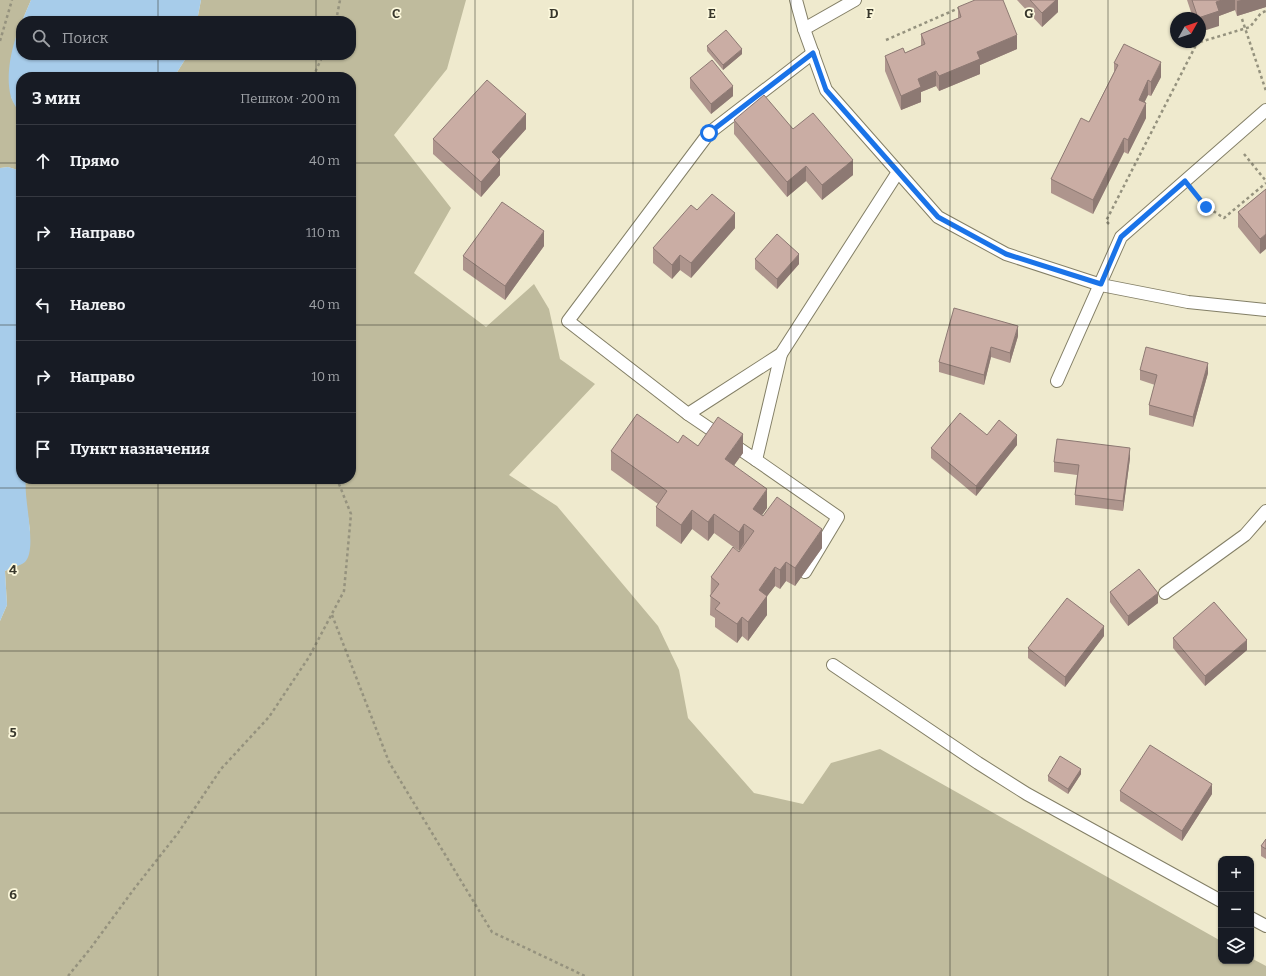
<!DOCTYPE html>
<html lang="ru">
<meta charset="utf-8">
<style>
body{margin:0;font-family:Bitter,serif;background:#242831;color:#f1f3f6}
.controls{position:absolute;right:12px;bottom:12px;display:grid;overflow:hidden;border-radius:8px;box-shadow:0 1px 3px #0004}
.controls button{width:36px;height:36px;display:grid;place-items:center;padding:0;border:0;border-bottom:1px solid #363941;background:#171b24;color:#f1f3f6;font:20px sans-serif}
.compass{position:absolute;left:1170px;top:12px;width:36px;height:36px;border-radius:50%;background:#171b24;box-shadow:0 1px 3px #0004;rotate:50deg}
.stop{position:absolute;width:12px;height:12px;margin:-9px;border:3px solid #1a73e8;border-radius:50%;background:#fff}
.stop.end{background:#1a73e8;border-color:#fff;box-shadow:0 1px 4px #0008}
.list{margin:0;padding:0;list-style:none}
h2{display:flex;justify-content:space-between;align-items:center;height:52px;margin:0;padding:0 16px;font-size:17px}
h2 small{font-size:13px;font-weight:400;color:#9ea1a6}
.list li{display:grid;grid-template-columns:26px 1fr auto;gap:12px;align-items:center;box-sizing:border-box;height:72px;padding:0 16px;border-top:1px solid #363941}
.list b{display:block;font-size:15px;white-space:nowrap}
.list em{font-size:13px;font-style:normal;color:#9ea1a6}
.icon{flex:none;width:22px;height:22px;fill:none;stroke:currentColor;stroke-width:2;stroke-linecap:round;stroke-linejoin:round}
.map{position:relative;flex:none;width:1266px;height:976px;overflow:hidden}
.search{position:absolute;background:#171b24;box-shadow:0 1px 3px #0004;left:16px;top:16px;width:340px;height:44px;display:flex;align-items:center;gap:10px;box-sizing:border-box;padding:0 14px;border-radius:16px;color:#9ea1a6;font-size:15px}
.panel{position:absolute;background:#171b24;box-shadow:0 1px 3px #0004;left:16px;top:72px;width:340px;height:412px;border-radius:16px}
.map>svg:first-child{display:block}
.green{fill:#bfbb9d}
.water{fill:#a7ccea}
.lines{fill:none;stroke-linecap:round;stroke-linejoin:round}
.service-casing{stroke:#837f66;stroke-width:14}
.path{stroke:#95927e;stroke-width:2.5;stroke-dasharray:3 3;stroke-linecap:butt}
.service{stroke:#fff;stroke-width:12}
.wall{fill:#ae958d}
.shaded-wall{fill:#8d7973}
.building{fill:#caada4;stroke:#8d7973}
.route{stroke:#1a73e8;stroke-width:5}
.grid{fill:none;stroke:#38372c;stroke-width:1;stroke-opacity:0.55}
.grid-label{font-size:13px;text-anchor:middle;font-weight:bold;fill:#38372c;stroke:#fcf8dc;stroke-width:3.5;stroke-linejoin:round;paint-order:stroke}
</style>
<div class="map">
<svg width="1266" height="976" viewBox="0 0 1266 976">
<rect width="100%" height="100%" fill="#efeace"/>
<!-- green -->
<g class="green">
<polygon points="0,0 31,0 16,35 11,97 21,116 21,171 8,167 0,168"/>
<polygon points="201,0 466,0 447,69 394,135 451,208 414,273 486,327 534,284 549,309 560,359 595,384 509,475 557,506 658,626 679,670 688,718 754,793 803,804 831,763 880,749 1221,941 1221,961 1251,961 1251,958 1266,966 1266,976 0,976 0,621 7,605 5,571 25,561 30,530 24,490 26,479 351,479 351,77 174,77 188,55 351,55 351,21 197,21"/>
</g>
<!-- water -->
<g class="water">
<polygon points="31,0 201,0 197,21 22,21"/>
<path d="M21,24V55H188L174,77H21V116C18,110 13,103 11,97C5,74 12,45 21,24Z"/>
<path d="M8,167L21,171V479H26C23,499 38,549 25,562C20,566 10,568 5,571L7,605L0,621V168Z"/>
</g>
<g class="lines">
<defs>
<g id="service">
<polyline points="796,0 804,29 826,90 938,217 1006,254 1101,285 1188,302 1266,310"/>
<polyline points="804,29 855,0"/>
<polyline points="813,53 709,133 568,321 688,414 781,354 898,172"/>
<polyline points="1057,381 1121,237 1266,110"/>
<polyline points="688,414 756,460 781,354"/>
<polyline points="756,460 838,517 805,572"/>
<polyline points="1165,593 1245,535 1266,511"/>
<polyline points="833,665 978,763 1027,794 1221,901"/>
<polyline points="1251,918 1266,926"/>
</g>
</defs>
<!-- service casing -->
<use href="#service" class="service-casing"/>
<!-- path -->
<g class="path">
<polyline points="1242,19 1266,91"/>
<polyline points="336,21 340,0"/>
<polyline points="886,40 959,8"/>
<polyline points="0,41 12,0"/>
<polyline points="1200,42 1250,27 1261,13 1266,11"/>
<polyline points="313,77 323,55"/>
<polyline points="1244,154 1266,181"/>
<polyline points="1196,195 1207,207 1224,218 1266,183"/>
<polyline points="1109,224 1106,221 1197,43 1200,42"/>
<polyline points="332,615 389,762 492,932 585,976"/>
<polyline points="68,976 90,949 134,889 178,833 221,769 269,717 309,657 344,591 351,514 337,479"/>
</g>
<!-- service -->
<use href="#service" class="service"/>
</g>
<!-- wall -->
<g class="wall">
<polygon points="1017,0 1058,0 1058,12 1042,27"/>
<polygon points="1187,0 1266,0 1266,7 1237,16 1235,10 1219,16 1219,26 1200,18 1193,18"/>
<polygon points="958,7 1017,49 980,65 980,74 939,91 936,86 921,92 921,102 901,110 885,71 885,56 905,53 921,46 921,34 958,18"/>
<polygon points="707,46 742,54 723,70 707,51"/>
<polygon points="1114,63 1161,77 1151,96 1148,95 1144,102 1146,118 1128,154 1124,152 1093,214 1051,193 1051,179 1089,122 1114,72"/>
<polygon points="690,78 733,96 711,114 690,88"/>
<polygon points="734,120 793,129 853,175 822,200 806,181 787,197 734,134"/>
<polygon points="526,129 499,159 500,175 481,197 433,154 433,139"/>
<polygon points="1266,189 1260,254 1238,227 1238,212"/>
<polygon points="697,210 735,228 691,278 680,270 672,279 653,263 653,248"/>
<polygon points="544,246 505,300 463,270 463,256"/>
<polygon points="755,259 799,264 777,289 755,269"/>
<polygon points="1018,336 1010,363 991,357 984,385 939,372 939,362"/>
<polygon points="1140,370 1208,373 1193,427 1149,415 1149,405 1155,385 1140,380"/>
<polygon points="678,443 743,453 734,465 767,508 762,515 822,548 795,586 786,581 780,589 775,586 767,596 767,615 748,641 742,636 737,643 715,627 715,618 710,615 711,577 739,552 745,544 739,551 714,533 708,541 692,529 681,544 656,526 656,507 658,504 611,470 611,451"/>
<polygon points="1017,445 976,496 931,458 931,448"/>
<polygon points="1130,458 1123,511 1075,505 1075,495 1077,475 1054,472 1054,462"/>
<polygon points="1110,592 1158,603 1128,626 1110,602"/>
<polygon points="1104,636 1065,687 1028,658 1028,648"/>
<polygon points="1173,638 1247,650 1205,686 1173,648"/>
<polygon points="1081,774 1068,794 1048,781 1048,776"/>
<polygon points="1120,791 1212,794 1182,841 1120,801"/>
<polygon points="1266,839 1266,859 1261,856 1261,846"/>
</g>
<!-- shaded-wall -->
<g class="shaded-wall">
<polygon points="1052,0 1058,0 1058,12 1042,27 1042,13"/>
<polygon points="1222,0 1235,0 1235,10 1219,16 1219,26 1200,32 1200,18 1198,18 1216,2"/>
<polygon points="1241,0 1266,0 1266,7 1237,16 1237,1"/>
<polygon points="1017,35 1017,49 980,65 980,74 939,91 939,76 977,52"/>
<polygon points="742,49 742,54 723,70 723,65"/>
<polygon points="1161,62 1161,77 1151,96 1151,82"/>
<polygon points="936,71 936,86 921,92 921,102 901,110 901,96 918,79"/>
<polygon points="1148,80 1148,95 1139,114 1139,100"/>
<polygon points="733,86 733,96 711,114 711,104"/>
<polygon points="1146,103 1146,118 1128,154 1128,140"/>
<polygon points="526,114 526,129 492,167 492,152"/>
<polygon points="1124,138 1124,152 1093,214 1093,200"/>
<polygon points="500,160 500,175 481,197 481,182"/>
<polygon points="853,160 853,175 822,200 822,185"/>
<polygon points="806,166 806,181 787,197 787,182"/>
<polygon points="735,213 735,228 691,278 691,263"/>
<polygon points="544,231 544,246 505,300 505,286"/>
<polygon points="1266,234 1266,249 1260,254 1260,239"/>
<polygon points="799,254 799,264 777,289 777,279"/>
<polygon points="680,255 680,270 672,279 672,265"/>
<polygon points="1018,326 1018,336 1010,363 1010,353"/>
<polygon points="991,347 991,357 984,385 984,375"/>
<polygon points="1208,363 1208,373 1193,427 1193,417"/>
<polygon points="743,434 743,453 725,478 725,459"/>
<polygon points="1017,435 1017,445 976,496 976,486"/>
<polygon points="1130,448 1130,458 1123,511 1123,501"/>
<polygon points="767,489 767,508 753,528 753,509"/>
<polygon points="692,510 692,529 681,544 681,525"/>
<polygon points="714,514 714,533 708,541 708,522"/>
<polygon points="744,524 744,543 739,551 739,532"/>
<polygon points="822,529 822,548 795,586 795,568"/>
<polygon points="786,562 786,581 780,589 780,570"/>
<polygon points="775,567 775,586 765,599 767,596 767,615 748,641 748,622 759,590"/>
<polygon points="1158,593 1158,603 1128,626 1128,616"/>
<polygon points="742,617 742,636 737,643 737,624"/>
<polygon points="1104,626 1104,636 1065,687 1065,677"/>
<polygon points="1247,640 1247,650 1205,686 1205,676"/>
<polygon points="1081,769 1081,774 1068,794 1068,789"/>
<polygon points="1212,784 1212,794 1182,841 1182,831"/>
</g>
<!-- building -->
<g class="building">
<polygon points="975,0 1003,0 1017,35 977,52 980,59 939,76 936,71 918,79 921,87 901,96 885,56 903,48 905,53 925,44 921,34 961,17 958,7"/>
<polygon points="1030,0 1056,0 1042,13"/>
<polygon points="1192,0 1222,0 1216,2 1219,11 1198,18"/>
<polygon points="726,30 742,49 723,65 707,46"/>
<polygon points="1124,44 1161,62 1151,82 1148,80 1139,100 1146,103 1128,140 1124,138 1093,200 1051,179 1081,118 1089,122 1118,65 1114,63"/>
<polygon points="712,60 733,86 711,104 690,78"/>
<polygon points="487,80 526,114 492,152 500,160 481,182 433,139"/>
<polygon points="764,95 793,129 813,113 853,160 822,185 806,166 787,182 734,120"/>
<polygon points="1266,189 1266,234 1260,239 1238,212"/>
<polygon points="712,194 735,213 691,263 680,255 672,265 653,248 691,205 697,210"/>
<polygon points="502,202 544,231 505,286 463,256"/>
<polygon points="777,234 799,254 777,279 755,259"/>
<polygon points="954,308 1018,326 1010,353 991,347 984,375 939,362"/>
<polygon points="1146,347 1208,363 1193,417 1149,405 1157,375 1140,370"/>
<polygon points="960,413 987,435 999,420 1017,435 976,486 931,448"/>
<polygon points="637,414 678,443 683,435 698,446 718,417 743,434 725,459 767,489 753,509 763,516 777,497 822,529 795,568 786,562 780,570 775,567 759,590 767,596 748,622 742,617 737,624 715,609 720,603 710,596 719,584 711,577 733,547 739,552 754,531 744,524 739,532 714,514 708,522 692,510 681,525 656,507 667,491 611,451"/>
<polygon points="1057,439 1130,448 1123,501 1075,495 1079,465 1054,462"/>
<polygon points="1139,569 1158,593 1128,616 1110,592"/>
<polygon points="1067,598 1104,626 1065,677 1028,648"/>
<polygon points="1214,602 1247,640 1205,676 1173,638"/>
<polygon points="1150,745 1212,784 1182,831 1120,791"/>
<polygon points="1060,756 1081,769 1068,789 1048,776"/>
<polygon points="1266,839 1266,849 1261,846"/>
</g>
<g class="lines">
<!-- route -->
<polyline class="route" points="709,133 813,53 826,90 938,217 1006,254 1101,284 1121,237 1185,181 1206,207"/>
</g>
<!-- grid -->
<path class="grid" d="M158,0V21M316,0V21M475,0V976M633,0V976M791,0V976M950,0V976M1108,0V976M158,55V77M316,55V77M0,163H21M351,163H1266M0,325H21M351,325H1266M158,479V976M316,479V976M0,488H1266M0,651H1266M0,813H1266"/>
<g class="grid-label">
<text x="396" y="18">C</text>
<text x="554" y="18">D</text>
<text x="712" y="18">E</text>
<text x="870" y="18">F</text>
<text x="1029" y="18">G</text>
<text x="13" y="574">4</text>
<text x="13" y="737">5</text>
<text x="13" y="899">6</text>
</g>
</svg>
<div class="controls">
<button>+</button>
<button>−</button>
<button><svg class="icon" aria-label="layers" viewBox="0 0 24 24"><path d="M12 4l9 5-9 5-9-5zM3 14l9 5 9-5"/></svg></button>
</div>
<svg class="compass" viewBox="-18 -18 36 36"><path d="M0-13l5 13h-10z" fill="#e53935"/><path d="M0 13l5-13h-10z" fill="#9ea1a6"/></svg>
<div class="stop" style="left:709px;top:133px"></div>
<div class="stop end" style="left:1206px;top:207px"></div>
<div class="search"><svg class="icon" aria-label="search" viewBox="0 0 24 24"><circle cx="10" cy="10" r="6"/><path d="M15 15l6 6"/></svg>Поиск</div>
<section class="panel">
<h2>3 мин<small>Пешком · 200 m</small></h2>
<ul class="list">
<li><svg class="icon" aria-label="ahead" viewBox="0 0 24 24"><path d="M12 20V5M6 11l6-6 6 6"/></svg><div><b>Прямо</b></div><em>40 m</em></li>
<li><svg class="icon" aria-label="right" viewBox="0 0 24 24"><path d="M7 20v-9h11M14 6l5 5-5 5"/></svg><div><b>Направо</b></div><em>110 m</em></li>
<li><svg class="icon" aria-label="left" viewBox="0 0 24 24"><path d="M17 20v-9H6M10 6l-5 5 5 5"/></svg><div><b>Налево</b></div><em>40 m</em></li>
<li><svg class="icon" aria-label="right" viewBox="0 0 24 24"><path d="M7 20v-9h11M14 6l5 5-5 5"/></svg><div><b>Направо</b></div><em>10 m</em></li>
<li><svg class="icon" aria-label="arrive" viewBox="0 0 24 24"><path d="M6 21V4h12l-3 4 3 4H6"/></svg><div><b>Пункт назначения</b></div></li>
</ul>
</section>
</div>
